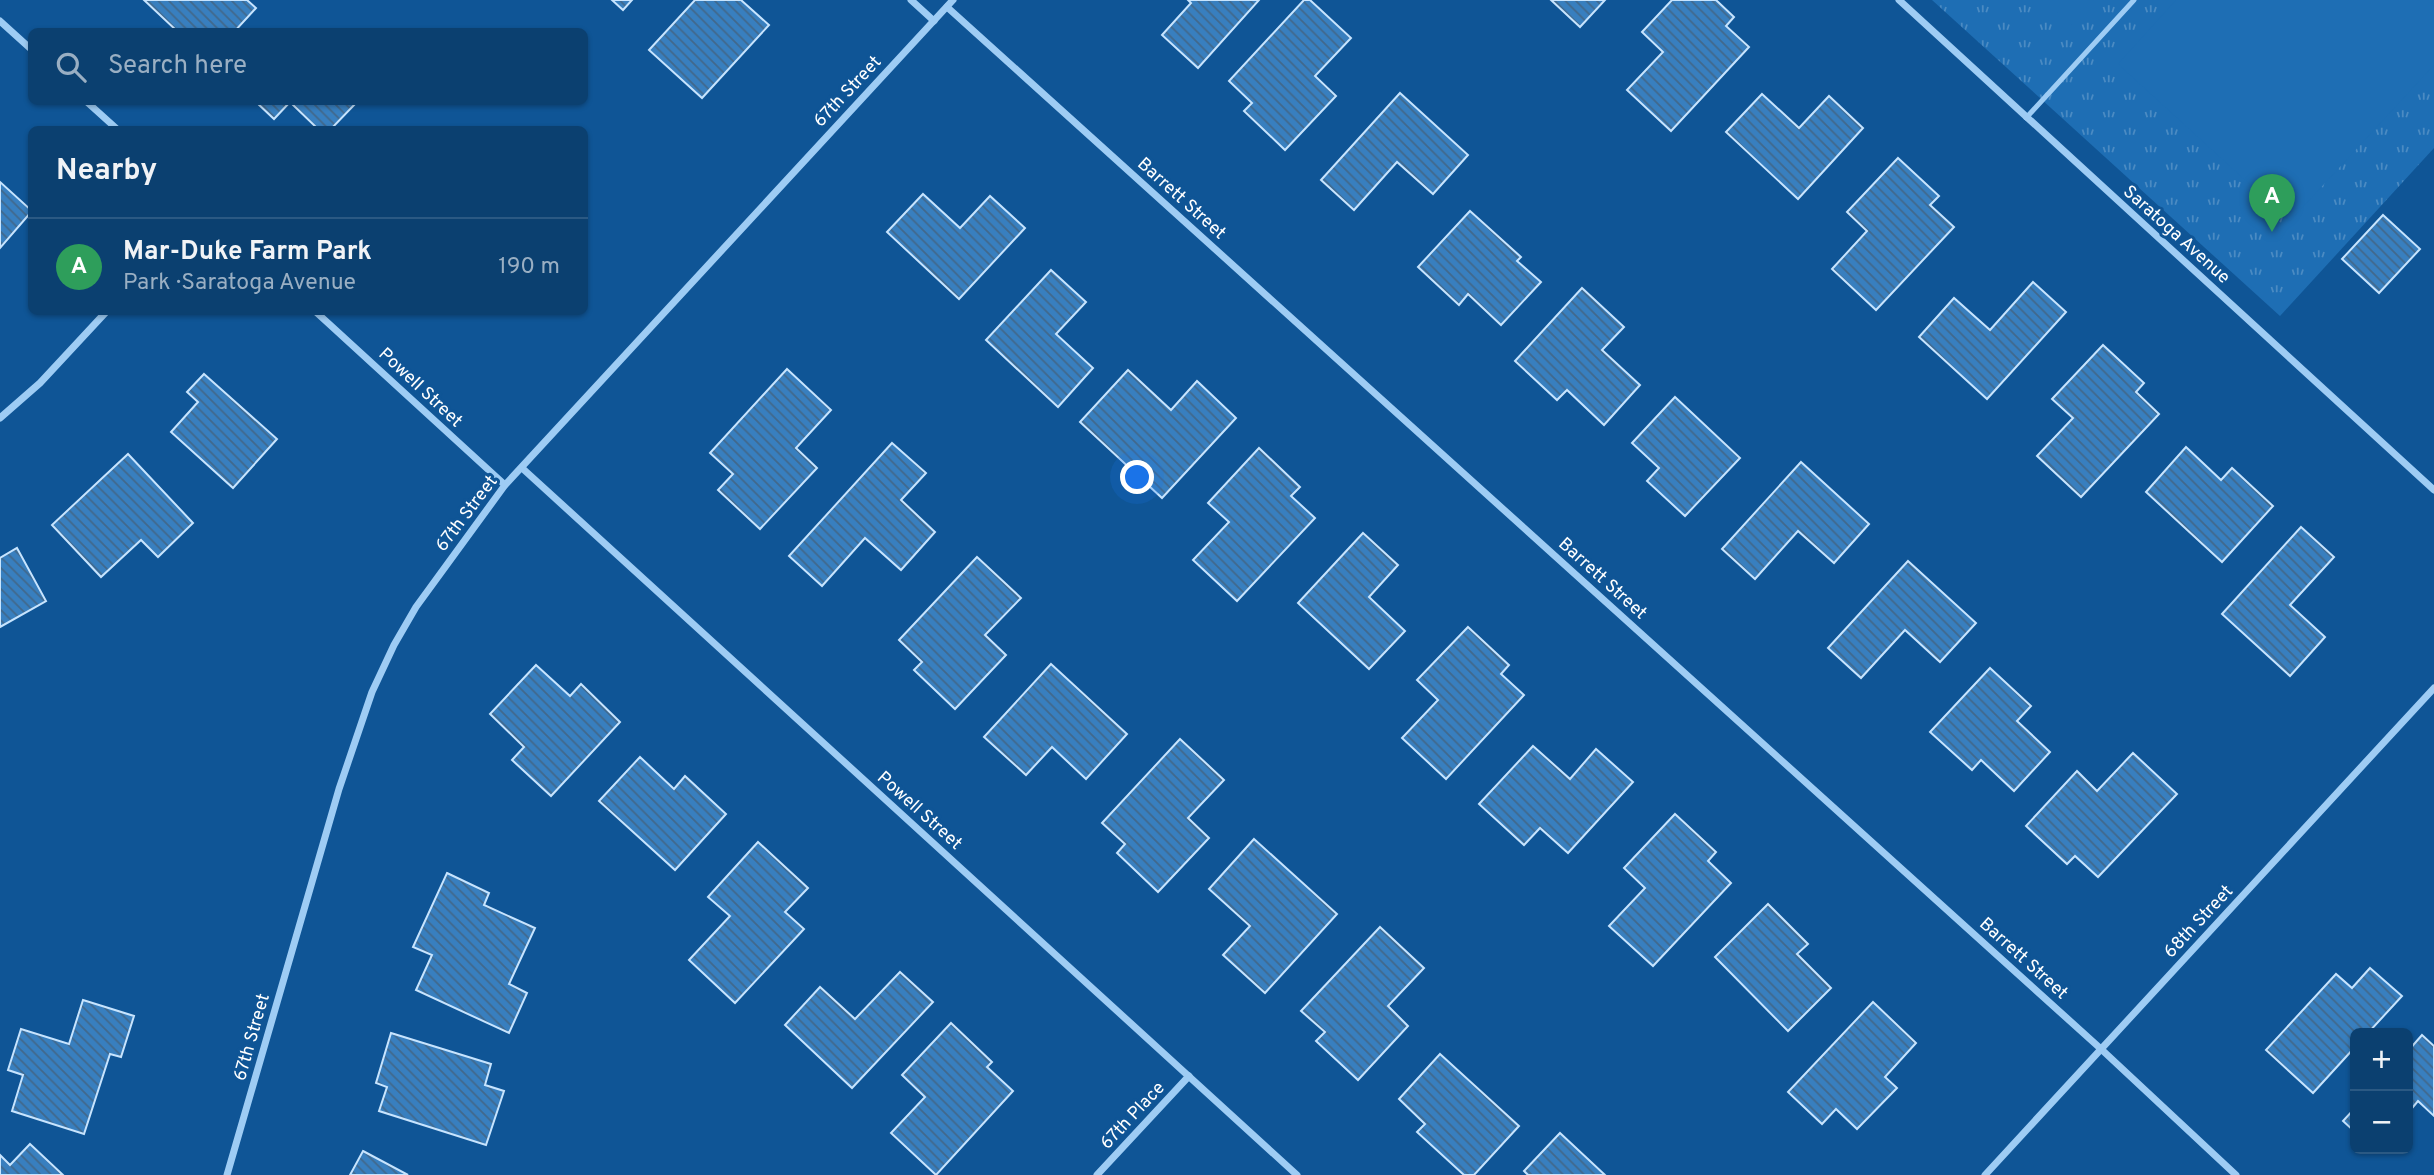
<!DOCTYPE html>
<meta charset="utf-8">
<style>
body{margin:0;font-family:Overpass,sans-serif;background:#144775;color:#f1f3f6}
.controls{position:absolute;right:21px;bottom:21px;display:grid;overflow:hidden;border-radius:10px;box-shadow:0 2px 5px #0004}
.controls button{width:63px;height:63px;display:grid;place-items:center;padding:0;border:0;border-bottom:2px solid #2b5983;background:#0b4070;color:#f1f3f6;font:35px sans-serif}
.you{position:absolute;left:1138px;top:478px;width:24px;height:24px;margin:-18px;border:5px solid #fff;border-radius:50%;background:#1a73e8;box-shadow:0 0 0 10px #1a73e833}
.badge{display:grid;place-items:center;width:46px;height:46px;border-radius:50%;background:#8c9099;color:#fff;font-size:23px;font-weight:700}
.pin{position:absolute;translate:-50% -58px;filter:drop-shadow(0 2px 4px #0008)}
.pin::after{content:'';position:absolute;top:37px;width:24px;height:21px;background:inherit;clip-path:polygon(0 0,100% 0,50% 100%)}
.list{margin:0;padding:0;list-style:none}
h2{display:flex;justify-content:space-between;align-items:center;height:91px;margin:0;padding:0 28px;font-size:30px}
h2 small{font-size:23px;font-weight:400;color:#9aafc3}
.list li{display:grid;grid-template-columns:46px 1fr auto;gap:21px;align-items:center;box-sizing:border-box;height:98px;padding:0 28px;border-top:2px solid #2b5983}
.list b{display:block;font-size:26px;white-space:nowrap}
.list p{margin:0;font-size:23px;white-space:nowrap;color:#9aafc3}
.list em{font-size:23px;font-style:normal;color:#9aafc3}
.icon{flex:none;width:38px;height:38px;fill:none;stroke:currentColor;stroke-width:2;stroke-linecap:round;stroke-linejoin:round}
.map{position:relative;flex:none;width:2434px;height:1175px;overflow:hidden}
.search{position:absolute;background:#0b4070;box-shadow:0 2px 5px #0004;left:28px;top:28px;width:560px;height:77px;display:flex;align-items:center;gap:18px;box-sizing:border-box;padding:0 24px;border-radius:10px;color:#9aafc3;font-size:26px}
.panel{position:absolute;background:#0b4070;box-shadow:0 2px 5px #0004;left:28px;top:126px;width:560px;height:189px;border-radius:10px}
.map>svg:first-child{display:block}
.grass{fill:url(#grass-tufts)}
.garden{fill:#1e6eb4}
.building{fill:url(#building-back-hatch);stroke:#c7e4fe;stroke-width:2}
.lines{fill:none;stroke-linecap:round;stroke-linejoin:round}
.lane{stroke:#9eccf4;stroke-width:5}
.street{stroke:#9eccf4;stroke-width:7}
.labels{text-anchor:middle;stroke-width:6;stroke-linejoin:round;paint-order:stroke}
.street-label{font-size:18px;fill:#fff;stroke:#0f5596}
</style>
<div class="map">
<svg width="2434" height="1175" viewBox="0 0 2434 1175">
<defs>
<pattern id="grass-tufts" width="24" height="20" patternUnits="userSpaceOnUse" patternTransform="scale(1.75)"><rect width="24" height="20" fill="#1e6eb4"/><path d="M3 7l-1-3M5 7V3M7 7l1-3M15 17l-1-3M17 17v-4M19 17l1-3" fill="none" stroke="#4b8bc3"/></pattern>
<pattern id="building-back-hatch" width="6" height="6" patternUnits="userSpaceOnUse" patternTransform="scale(1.75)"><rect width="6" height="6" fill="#387fbf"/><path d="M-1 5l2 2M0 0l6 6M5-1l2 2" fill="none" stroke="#41688b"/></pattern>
</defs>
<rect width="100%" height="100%" fill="#0f5596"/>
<!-- grass -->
<polygon class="grass" points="1932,0 2434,0 2434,148 2280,316"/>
<!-- garden -->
<g class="garden">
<polygon points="2044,0 2094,0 2071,25"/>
<polygon points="2176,0 2434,0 2434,65 2290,221 2118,64"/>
</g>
<!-- building -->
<g class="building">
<polygon points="144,0 247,0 256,8 234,32 178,32"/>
<polygon points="612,0 632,0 623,10"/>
<polygon points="695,0 741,0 769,25 702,98 649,50"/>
<polygon points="1188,0 1259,0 1198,68 1162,35 1191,3"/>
<polygon points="1304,0 1310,0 1351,38 1315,76 1336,96 1285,150 1244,111 1252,103 1229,81"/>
<polygon points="1551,0 1605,0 1580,27"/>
<polygon points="1672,0 1716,0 1734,17 1726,26 1749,47 1671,131 1627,90 1663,52 1642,32"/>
<polygon points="1400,93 1468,155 1433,194 1397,162 1354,210 1321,180"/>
<polygon points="1762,94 1799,128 1829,96 1863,128 1798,199 1726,132"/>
<polygon points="256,102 357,102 330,130 319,130 290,102 274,119"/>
<polygon points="1898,158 1939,196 1930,205 1954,227 1876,310 1832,269 1867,231 1847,212"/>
<polygon points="0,182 32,211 0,248"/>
<polygon points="923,194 960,228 990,196 1025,228 959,299 887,232"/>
<polygon points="1470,211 1521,257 1517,261 1541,282 1501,325 1468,294 1459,305 1418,267"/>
<polygon points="2383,215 2420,249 2379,293 2342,259"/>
<polygon points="1051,270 1086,302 1056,334 1093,368 1058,407 986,340"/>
<polygon points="2033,282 2066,312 1987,399 1919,337 1954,298 1990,330"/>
<polygon points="1582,288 1624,327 1602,350 1640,385 1604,425 1567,390 1557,400 1515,361"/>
<polygon points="2103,345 2144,383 2136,392 2159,414 2081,497 2037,456 2073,418 2052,399"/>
<polygon points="787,369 831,410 796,448 817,468 760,529 718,490 733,474 710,453"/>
<polygon points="1128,370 1171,410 1197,381 1236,418 1162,498 1080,422"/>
<polygon points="204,374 277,439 233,488 171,432 198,402 187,392"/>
<polygon points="1675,397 1740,458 1685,516 1647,481 1659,468 1632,443"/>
<polygon points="892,443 926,473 901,500 935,532 901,570 865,538 822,586 789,556"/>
<polygon points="2186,447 2221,480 2232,468 2273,506 2222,562 2146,492"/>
<polygon points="1259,448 1300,487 1291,496 1315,518 1237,601 1193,560 1229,522 1208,503"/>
<polygon points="128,454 193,523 158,557 141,540 101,577 52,525"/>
<polygon points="1801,462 1869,524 1834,563 1798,531 1755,579 1722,549"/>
<polygon points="2301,527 2334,557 2290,605 2325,637 2290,676 2222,614"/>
<polygon points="1363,533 1398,565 1369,597 1405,631 1369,669 1298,603"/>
<polygon points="17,548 46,601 0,627 0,558"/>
<polygon points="977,557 1021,598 985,635 1006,655 955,709 914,670 922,662 899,640"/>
<polygon points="1908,561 1976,623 1940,662 1905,630 1861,678 1828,648"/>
<polygon points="1468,627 1509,665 1501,674 1524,695 1446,779 1402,738 1438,700 1417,680"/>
<polygon points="1051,664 1127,734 1086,779 1052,747 1026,775 984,737"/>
<polygon points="536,665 570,696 581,684 620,722 551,796 512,760 524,747 490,714"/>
<polygon points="1990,668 2031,706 2017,721 2050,752 2014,791 1981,760 1972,770 1930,732"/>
<polygon points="1180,739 1224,780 1188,818 1209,838 1158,892 1117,853 1125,844 1102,823"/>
<polygon points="1533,746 1570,779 1596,749 1633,782 1568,853 1540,828 1524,845 1479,804"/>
<polygon points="2133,753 2177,794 2098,877 2075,856 2067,864 2026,826 2077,771 2097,791"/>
<polygon points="640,757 674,789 685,776 726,814 675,870 599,801"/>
<polygon points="1675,814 1716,852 1708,861 1731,883 1653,966 1609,926 1645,888 1624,868"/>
<polygon points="1254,839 1337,914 1265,993 1223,955 1250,926 1209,889"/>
<polygon points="758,842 808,888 785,912 804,929 735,1003 689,960 730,916 708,897"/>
<polygon points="447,873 489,893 484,905 535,928 509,984 527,993 509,1033 416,990 432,955 413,947"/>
<polygon points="1768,904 1808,944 1797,954 1831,988 1788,1031 1715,957"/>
<polygon points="1380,927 1424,968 1388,1006 1408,1026 1358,1080 1316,1041 1325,1032 1301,1011"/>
<polygon points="2370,968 2402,996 2368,1033 2355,1033 2355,1047 2313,1093 2266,1050 2336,974 2352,988"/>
<polygon points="900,972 933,1002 852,1088 785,1025 820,987 855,1019"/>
<polygon points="83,1000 134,1016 121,1057 110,1054 84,1134 12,1111 23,1075 8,1070 21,1029 69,1044"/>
<polygon points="1873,1002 1916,1043 1885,1077 1897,1088 1857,1129 1836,1109 1822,1124 1788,1092"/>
<polygon points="951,1023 992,1062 987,1067 1013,1091 936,1175 891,1133 925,1097 902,1075"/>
<polygon points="391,1033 491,1064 485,1085 504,1091 486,1145 379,1111 387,1087 376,1083"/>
<polygon points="2422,1035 2434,1046 2434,1116 2418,1101 2408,1113 2408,1051"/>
<polygon points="1440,1054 1519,1126 1474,1175 1464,1175 1417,1132 1425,1124 1399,1099"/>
<polygon points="2355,1108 2355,1132 2343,1121"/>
<polygon points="1560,1133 1605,1175 1528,1175 1524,1171"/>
<polygon points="30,1144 63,1175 0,1175 0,1155 10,1165"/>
<polygon points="363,1151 408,1175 350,1175"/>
</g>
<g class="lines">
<!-- lane -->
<polyline class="lane" points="2026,118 2134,0"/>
<!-- street -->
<g class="street">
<polyline points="911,0 934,21"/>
<polyline points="1899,0 2434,490"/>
<polyline points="947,7 2101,1049 2236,1175"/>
<polyline points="0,21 32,50"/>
<polyline points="87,102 118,130"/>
<polyline points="316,312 505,485"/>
<polyline points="0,418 40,383 106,312"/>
<polyline points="522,468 1297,1175"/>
<polyline points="227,1175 339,789 372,692 394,645 416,607 505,485 953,0"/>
<polyline points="1097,1175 1189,1076"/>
<polyline points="1985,1175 2434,688"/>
</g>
</g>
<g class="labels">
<!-- street labels -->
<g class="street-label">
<text transform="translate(847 91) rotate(-47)" y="6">67th Street</text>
<text transform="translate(1182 198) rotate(42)" y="6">Barrett Street</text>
<text transform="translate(2177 234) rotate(42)" y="6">Saratoga Avenue</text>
<text transform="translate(421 387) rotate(43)" y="6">Powell Street</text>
<text transform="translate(466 513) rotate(-53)" y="6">67th Street</text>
<text transform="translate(1603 578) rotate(42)" y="6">Barrett Street</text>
<text transform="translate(920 810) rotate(42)" y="6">Powell Street</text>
<text transform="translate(2198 921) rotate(-47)" y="6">68th Street</text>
<text transform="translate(2024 958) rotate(42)" y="6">Barrett Street</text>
<text transform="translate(251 1037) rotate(-74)" y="6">67th Street</text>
<text transform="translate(1132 1115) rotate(-47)" y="6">67th Place</text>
</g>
</g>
</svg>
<div class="controls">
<button>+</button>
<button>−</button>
</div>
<div class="you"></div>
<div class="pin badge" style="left:2272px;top:232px;background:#2e9e5b">A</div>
<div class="search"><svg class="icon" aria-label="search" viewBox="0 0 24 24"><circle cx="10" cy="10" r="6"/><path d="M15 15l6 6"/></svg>Search here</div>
<section class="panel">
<h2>Nearby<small></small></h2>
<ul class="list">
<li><span class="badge" style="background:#2e9e5b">A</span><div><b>Mar-Duke Farm Park</b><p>Park · Saratoga Avenue</p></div><em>190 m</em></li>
</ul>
</section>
</div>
